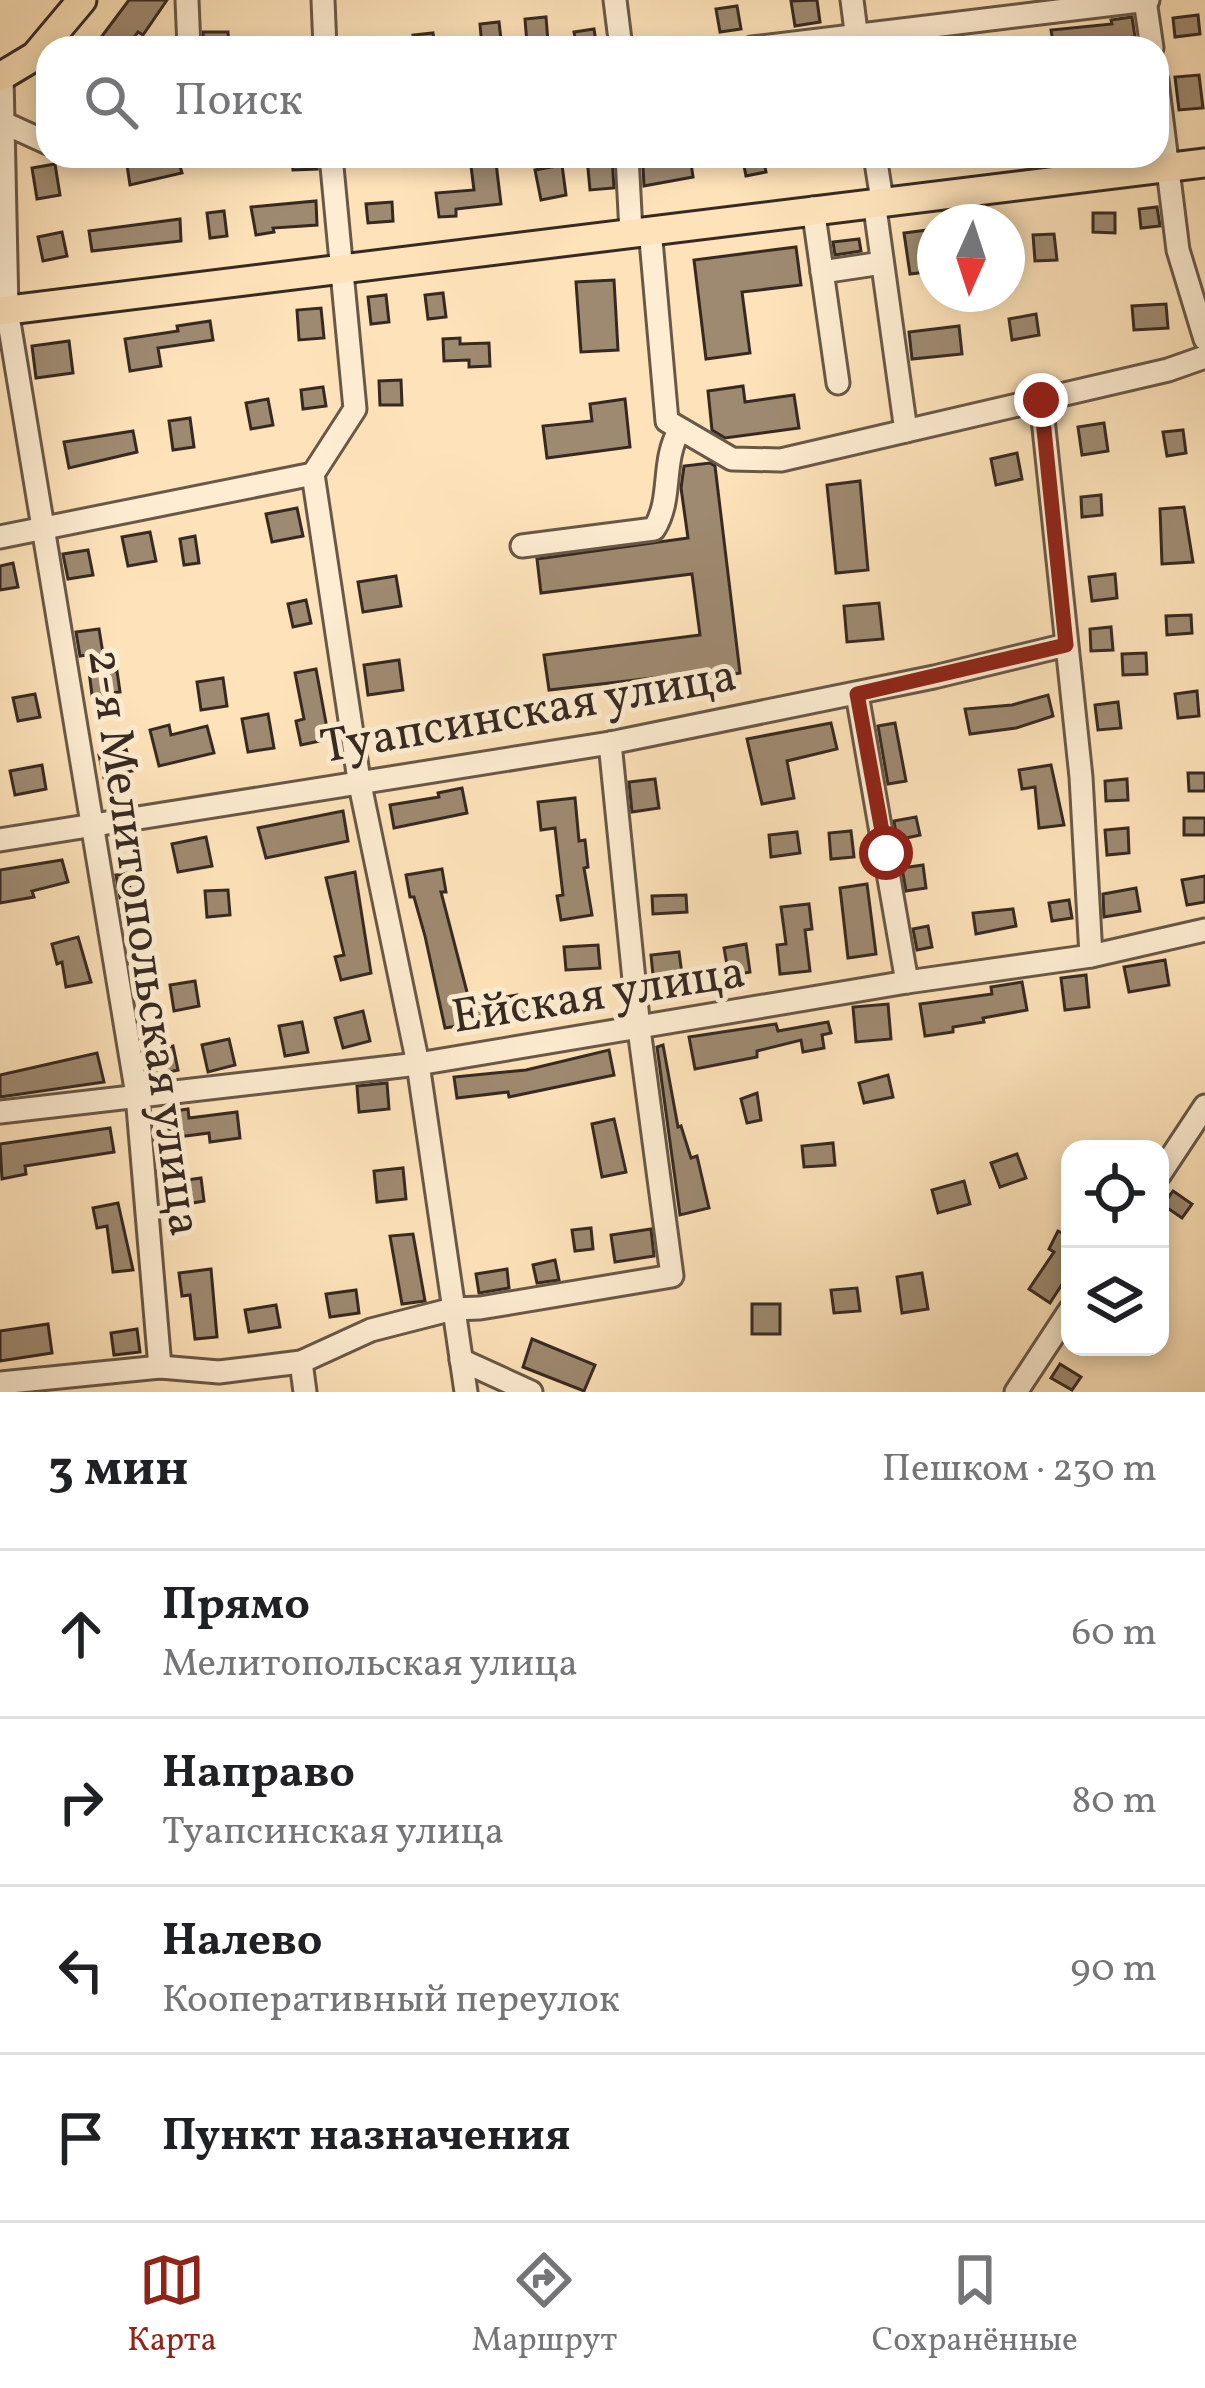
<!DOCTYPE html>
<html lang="ru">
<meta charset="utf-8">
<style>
body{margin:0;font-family:Vollkorn,serif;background:#f6f6f6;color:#202124}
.controls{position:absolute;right:36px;bottom:36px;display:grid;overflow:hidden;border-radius:24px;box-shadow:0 6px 18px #0003}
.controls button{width:108px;height:108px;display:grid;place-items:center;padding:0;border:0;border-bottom:3px solid #e0e0e0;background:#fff;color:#202124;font:60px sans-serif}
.compass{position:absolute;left:917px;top:204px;width:108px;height:108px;border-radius:50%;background:#fff;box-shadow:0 6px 18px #0003;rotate:183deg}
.stop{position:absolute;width:36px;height:36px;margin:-27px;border:9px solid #8f2418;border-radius:50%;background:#fff}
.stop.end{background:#8f2418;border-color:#fff;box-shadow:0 3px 12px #0008}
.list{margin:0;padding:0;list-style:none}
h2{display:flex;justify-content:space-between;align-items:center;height:156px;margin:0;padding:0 48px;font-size:51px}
h2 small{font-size:39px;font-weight:400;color:#757577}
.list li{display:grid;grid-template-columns:78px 1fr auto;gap:36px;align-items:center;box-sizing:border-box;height:168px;padding:0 48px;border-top:3px solid #e0e0e0}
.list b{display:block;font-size:45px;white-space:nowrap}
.list p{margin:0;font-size:39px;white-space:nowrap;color:#757577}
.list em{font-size:39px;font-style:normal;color:#757577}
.icon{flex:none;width:66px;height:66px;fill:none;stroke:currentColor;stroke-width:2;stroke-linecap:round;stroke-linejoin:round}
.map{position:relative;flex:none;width:1205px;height:1392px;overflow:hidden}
.search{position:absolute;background:#fff;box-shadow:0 6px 18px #0003;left:36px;right:36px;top:36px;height:132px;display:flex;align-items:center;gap:30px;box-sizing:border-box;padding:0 42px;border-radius:36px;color:#757577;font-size:45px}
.sheet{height:828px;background:#fff}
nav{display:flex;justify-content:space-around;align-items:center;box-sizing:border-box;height:168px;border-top:3px solid #e0e0e0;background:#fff;font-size:33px;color:#757577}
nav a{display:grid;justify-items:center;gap:6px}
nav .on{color:#8f2418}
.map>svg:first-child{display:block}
.building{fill:#9e8a71;stroke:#372921;stroke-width:3}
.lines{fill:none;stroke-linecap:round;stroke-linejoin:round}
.minor-casing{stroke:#695847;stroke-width:27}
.major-casing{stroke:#372921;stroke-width:33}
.minor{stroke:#feedd2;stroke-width:21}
.major{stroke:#fee3ba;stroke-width:27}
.route{stroke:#8f2418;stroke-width:15}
.labels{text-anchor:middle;stroke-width:10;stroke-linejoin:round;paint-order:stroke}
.street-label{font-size:48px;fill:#372921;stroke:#feedd2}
</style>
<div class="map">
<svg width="1205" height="1392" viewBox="0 0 1205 1392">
<rect width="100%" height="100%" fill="#fee3ba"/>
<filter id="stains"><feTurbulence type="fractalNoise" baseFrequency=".00167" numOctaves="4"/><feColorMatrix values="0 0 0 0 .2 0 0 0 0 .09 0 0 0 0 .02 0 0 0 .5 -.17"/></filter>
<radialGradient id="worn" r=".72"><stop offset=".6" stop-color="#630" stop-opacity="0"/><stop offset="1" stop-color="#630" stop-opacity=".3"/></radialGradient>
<!-- building -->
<g class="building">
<polygon points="129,0 167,0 143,35 138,32 126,48 93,48"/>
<polygon points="817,0 820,22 795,26 791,1"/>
<polygon points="737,6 741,29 720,32 716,9"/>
<polygon points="1198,15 1200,34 1175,37 1173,18"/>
<polygon points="546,17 548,42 527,44 525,19"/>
<polygon points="1132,17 1135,37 1103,40 1104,48 1054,48 1051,30 1112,24 1111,20"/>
<polygon points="499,22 502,48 482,48 480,24"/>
<polygon points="594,29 597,48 577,48 574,32"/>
<polygon points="203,32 228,32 229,48 204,48"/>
<polygon points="433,33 435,48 414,48 413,35"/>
<polygon points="1199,75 1203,108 1179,110 1175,77"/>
<polygon points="162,156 177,156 182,173 130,185 127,165"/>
<polygon points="292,156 316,156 317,169 293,170"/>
<polygon points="612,156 614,188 590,190 587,158"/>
<polygon points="690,156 693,177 644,186 643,167"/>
<polygon points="742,156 763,156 766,172 746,176"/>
<polygon points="496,163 501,204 456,209 456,216 439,217 436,193 474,190 471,166"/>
<polygon points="55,164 60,195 37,199 32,168"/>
<polygon points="562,165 566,195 541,200 535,170"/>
<polygon points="316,201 317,225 273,228 274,232 256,235 251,207"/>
<polygon points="392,202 393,221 368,223 366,204"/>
<polygon points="1157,207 1160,226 1141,228 1139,209"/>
<polygon points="224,211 227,236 210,238 207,213"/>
<polygon points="1093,213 1115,213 1115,233 1093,232"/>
<polygon points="180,219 181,241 92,251 89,231"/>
<polygon points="935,229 935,271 910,274 904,233"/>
<polygon points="62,232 67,256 43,261 38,237"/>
<polygon points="1054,234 1057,260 1035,261 1033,235"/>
<polygon points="859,239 861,251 835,255 833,242"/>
<polygon points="796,247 801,285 742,292 750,353 706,359 694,260"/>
<polygon points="614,280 618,350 581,352 576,282"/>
<polygon points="443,293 446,317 428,319 425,295"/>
<polygon points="386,295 389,322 371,324 368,297"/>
<polygon points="1166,304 1168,328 1134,330 1132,306"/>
<polygon points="321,308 324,338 299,340 297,310"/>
<polygon points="1036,314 1039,335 1012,340 1009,319"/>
<polygon points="210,321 213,340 158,348 161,366 130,371 125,339 178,331 177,326"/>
<polygon points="959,326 962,354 912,359 909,332"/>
<polygon points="460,338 460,344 489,343 490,366 469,367 469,360 444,361 443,339"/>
<polygon points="69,341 73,373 36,378 32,346"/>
<polygon points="401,380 402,405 380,405 379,381"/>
<polygon points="743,386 745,402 794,395 799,428 725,438 712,430 708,391"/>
<polygon points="323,387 326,406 303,409 301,390"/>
<polygon points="268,399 273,425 251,429 246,403"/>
<polygon points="625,399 630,447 547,458 543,426 592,421 590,404"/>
<polygon points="190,418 194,447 173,450 169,421"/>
<polygon points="1104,423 1108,451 1082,455 1078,427"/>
<polygon points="1183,430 1186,453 1167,456 1163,432"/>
<polygon points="133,431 137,452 69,468 64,442"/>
<polygon points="1017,453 1022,479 996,485 991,459"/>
<polygon points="710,463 715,466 740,673 705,679 705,672 549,690 544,655 700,635 692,574 541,593 537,559 688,538 681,488 684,466"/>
<polygon points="860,481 868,570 836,573 827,485"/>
<polygon points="1101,495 1102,515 1082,517 1081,497"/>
<polygon points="1184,507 1193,562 1162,564 1160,509"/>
<polygon points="297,508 303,536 272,542 266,514"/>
<polygon points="150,532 156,561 128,566 122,537"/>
<polygon points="195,536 199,563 184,565 180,539"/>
<polygon points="88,550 93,575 68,579 63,554"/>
<polygon points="13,563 18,587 0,590 0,566"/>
<polygon points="1115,574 1117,598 1092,601 1089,577"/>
<polygon points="396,576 401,606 363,612 358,582"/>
<polygon points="306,600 311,623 293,627 288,604"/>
<polygon points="879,603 883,639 847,642 844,606"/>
<polygon points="1191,615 1192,633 1167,635 1166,616"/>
<polygon points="1111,627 1113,650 1091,651 1090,629"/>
<polygon points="99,629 106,672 117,671 120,692 92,695 87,655 80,656 76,632"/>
<polygon points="1146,653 1147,674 1123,675 1122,654"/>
<polygon points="399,660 403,690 368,695 364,665"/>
<polygon points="316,669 329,739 301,745 296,721 304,719 295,673"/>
<polygon points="223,678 227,706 201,710 197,682"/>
<polygon points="1197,691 1199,716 1178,718 1175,694"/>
<polygon points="35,694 40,717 18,721 13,698"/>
<polygon points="1048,695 1053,716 1016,728 970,734 965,709 1012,705"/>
<polygon points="1118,702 1121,728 1098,730 1095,705"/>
<polygon points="268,714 274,748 248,752 242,719"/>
<polygon points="831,723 837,749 787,761 794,798 762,804 747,739"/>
<polygon points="895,723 906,781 888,784 878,726"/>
<polygon points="169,725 171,735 207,726 214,753 159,766 150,730"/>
<polygon points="126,749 132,771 104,778 99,755"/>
<polygon points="42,765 46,789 15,795 10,771"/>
<polygon points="1051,765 1064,825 1039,828 1035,787 1022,789 1019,770"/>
<polygon points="1188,773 1205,773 1205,791 1189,791"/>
<polygon points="655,779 659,808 632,812 629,782"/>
<polygon points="1127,779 1128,800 1106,801 1105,781"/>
<polygon points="462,788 467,813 394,828 390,805 439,797 438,793"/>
<polygon points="575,798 579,841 585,840 588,867 584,868 592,915 561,920 557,896 563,895 555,828 541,830 538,802"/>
<polygon points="343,811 348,841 266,858 258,828"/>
<polygon points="916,817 920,835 897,840 894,821"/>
<rect x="1184" y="818" width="21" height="17"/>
<polygon points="1128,828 1129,853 1107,855 1105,830"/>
<polygon points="851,831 854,857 831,859 829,833"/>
<polygon points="797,832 800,853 771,857 769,835"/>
<polygon points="206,837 212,866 178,872 172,844"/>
<polygon points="62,860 68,882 32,891 34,897 0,903 0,870"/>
<polygon points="923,865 926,888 906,891 902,868"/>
<polygon points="442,869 446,892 441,892 468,996 474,995 475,1002 517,995 518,1001 548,993 554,1016 537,1020 535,1013 445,1028 425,936 414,897 410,897 406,875"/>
<polygon points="355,872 371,973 341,980 335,957 344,955 326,878"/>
<polygon points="128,873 131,896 120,898 116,875"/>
<polygon points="1205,876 1205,902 1187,905 1182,880"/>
<polygon points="867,884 876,954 848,958 840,888"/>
<polygon points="1136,888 1140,911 1104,917 1103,894"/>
<polygon points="228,890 230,915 207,917 205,891"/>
<polygon points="686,895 687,912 653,914 652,896"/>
<polygon points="1069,900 1072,918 1052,921 1049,903"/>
<polygon points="809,904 812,929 805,930 810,971 780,974 777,945 786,944 781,907"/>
<polygon points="1013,909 1016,926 976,934 973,913"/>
<polygon points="928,926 932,947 917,950 913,929"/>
<polygon points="78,937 91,982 66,987 62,962 57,964 52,944"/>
<polygon points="746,944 750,972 729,976 724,948"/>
<polygon points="598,945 600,968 566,970 564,947"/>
<polygon points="679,952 683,982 654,985 651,955"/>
<polygon points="1165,960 1169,985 1129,992 1124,967"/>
<polygon points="1086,975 1089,1007 1065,1010 1061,978"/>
<polygon points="195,981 199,1006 174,1011 170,985"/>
<polygon points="1022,982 1027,1010 983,1018 984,1022 953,1027 953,1032 925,1036 920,1004 992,994 991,987"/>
<polygon points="888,1004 891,1039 856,1042 853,1007"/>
<polygon points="363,1011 370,1041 343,1048 335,1018"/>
<polygon points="302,1022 308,1052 285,1056 279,1026"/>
<polygon points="828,1022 831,1033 822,1035 824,1048 803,1052 801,1040 757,1051 757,1057 695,1069 689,1037 776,1024 778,1031"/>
<polygon points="229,1039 235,1065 208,1072 202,1045"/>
<polygon points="663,1045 678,1127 681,1126 691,1158 697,1156 709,1208 680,1215 657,1047"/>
<polygon points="173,1046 178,1070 155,1075 150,1051"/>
<polygon points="609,1050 614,1075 509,1097 508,1092 457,1098 454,1077 526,1070"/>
<polygon points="97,1053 104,1082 0,1097 0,1075"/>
<polygon points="888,1075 893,1097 864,1103 859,1083"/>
<polygon points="387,1083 389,1109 359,1112 357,1086"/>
<polygon points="757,1093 761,1120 747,1123 741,1099"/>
<polygon points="188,1109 189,1118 237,1112 240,1138 210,1142 209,1133 170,1138 167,1112"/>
<polygon points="614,1119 626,1172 602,1177 592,1124"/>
<polygon points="110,1128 114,1152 25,1166 26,1174 2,1179 0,1144"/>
<polygon points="833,1143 835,1165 804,1167 802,1146"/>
<polygon points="1017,1154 1026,1178 1000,1187 991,1163"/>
<polygon points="403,1168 406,1199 377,1202 374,1171"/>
<polygon points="201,1178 204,1201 176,1206 172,1182"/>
<polygon points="964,1181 970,1204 938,1213 932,1190"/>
<polygon points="1173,1191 1192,1204 1182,1218 1163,1205"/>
<polygon points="118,1203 133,1270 113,1272 107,1226 97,1228 93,1208"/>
<polygon points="591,1228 593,1249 575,1251 572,1230"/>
<polygon points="651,1229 654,1256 615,1262 611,1235"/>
<polygon points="1058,1231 1070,1237 1070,1272 1050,1303 1029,1289 1054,1252 1049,1249"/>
<polygon points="413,1234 425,1301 402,1304 390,1236"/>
<polygon points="555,1260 559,1280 537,1283 533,1265"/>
<polygon points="211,1269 217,1337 195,1339 190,1295 182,1296 179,1273"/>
<polygon points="507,1269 509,1288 479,1293 476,1274"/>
<polygon points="922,1273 928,1309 902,1313 897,1277"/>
<polygon points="857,1288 860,1311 834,1313 831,1290"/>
<polygon points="356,1290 359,1313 330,1317 326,1294"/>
<rect x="752" y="1304" width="28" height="30"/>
<polygon points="276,1305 280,1327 249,1332 245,1310"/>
<polygon points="48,1324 52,1353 0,1361 0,1331"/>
<polygon points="137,1329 140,1352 114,1355 111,1333"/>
<polygon points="532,1339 595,1365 584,1391 523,1367"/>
<polygon points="1060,1364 1081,1377 1072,1390 1051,1378"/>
</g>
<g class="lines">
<defs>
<g id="minor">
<polyline points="187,0 189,48"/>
<polyline points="323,0 325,48"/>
<polyline points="615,0 621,48"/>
<polyline points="852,0 858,47"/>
<polyline points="1145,0 1152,48"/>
<polyline points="752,48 1148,0"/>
<polyline points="2,76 7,310 137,1095 160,1367"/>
<polyline points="1157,81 1178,250 1205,339"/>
<polyline points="4,123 48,143"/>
<polyline points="627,156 631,232"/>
<polyline points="875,156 882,200"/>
<polyline points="874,201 906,431"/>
<polyline points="813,208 838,383"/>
<polyline points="650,229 667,421 732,459 781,460 1168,370 1205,357"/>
<polyline points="822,272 882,263"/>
<polyline points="1041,400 1081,777 1091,956"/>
<polyline points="313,474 359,780 418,1064 466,1392"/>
<polyline points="313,474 355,409 331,156"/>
<polyline points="0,537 313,474"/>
<path d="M522,546L654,529C673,499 661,462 679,431"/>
<polyline points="857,694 907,982"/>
<polyline points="0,840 610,743 934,677 1066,645"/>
<polyline points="0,1112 418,1064 907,982 1091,956 1205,930"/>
<polyline points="1160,1174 1205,1106"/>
<polyline points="461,1360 531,1392"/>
<polyline points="301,1362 305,1392"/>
<polyline points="0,1383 160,1367 219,1372 301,1362 371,1330 453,1309 480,1308 672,1276 639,1029 610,743"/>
<polyline points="1016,1392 1070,1310"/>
</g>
<g id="major">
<polyline points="0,77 35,56 82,0"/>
<polyline points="0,311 1205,163"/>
</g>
</defs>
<!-- minor casing -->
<use href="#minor" class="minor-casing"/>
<!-- major casing -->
<use href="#major" class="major-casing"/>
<!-- minor -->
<use href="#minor" class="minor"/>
<!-- major -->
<use href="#major" class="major"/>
</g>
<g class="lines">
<!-- route -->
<polyline class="route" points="886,853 857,694 1066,645 1041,400"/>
</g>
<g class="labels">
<!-- street labels -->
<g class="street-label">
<text transform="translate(528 709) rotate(-10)" y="17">Туапсинская улица</text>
<text transform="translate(147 942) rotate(82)" y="17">2-я Мелитопольская улица</text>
<text transform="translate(598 992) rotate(-9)" y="17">Ейская улица</text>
</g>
</g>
<rect width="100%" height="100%" filter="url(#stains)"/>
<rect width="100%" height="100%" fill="url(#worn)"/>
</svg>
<div class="controls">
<button><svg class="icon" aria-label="locate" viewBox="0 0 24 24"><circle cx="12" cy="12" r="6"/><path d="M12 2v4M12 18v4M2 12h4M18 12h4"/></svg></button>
<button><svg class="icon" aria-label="layers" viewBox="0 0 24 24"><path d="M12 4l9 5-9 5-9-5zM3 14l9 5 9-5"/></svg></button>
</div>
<svg class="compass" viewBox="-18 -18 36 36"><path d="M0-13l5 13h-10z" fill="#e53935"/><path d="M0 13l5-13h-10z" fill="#757577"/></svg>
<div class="stop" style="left:886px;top:853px"></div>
<div class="stop end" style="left:1041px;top:400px"></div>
<div class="search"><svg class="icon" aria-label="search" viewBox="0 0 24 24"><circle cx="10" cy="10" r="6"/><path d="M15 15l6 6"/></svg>Поиск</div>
</div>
<section class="sheet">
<h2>3 мин<small>Пешком · 230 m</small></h2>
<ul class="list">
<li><svg class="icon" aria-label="ahead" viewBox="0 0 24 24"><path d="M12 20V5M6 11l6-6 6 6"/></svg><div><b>Прямо</b><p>Мелитопольская улица</p></div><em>60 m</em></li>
<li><svg class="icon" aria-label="right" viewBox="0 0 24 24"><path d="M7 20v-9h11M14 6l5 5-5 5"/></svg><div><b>Направо</b><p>Туапсинская улица</p></div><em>80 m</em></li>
<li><svg class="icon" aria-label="left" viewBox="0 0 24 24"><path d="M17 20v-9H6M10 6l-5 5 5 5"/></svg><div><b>Налево</b><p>Кооперативный переулок</p></div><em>90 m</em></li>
<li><svg class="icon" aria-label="arrive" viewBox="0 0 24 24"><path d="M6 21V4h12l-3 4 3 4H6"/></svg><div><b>Пункт назначения</b></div></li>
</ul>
</section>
<nav>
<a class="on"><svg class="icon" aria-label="map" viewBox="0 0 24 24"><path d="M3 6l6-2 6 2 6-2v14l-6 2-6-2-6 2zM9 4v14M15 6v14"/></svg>Карта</a>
<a><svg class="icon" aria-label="directions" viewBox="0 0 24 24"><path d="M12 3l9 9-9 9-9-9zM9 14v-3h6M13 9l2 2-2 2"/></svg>Маршрут</a>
<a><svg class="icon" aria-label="saved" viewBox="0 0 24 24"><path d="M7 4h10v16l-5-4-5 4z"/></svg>Сохранённые</a>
</nav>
